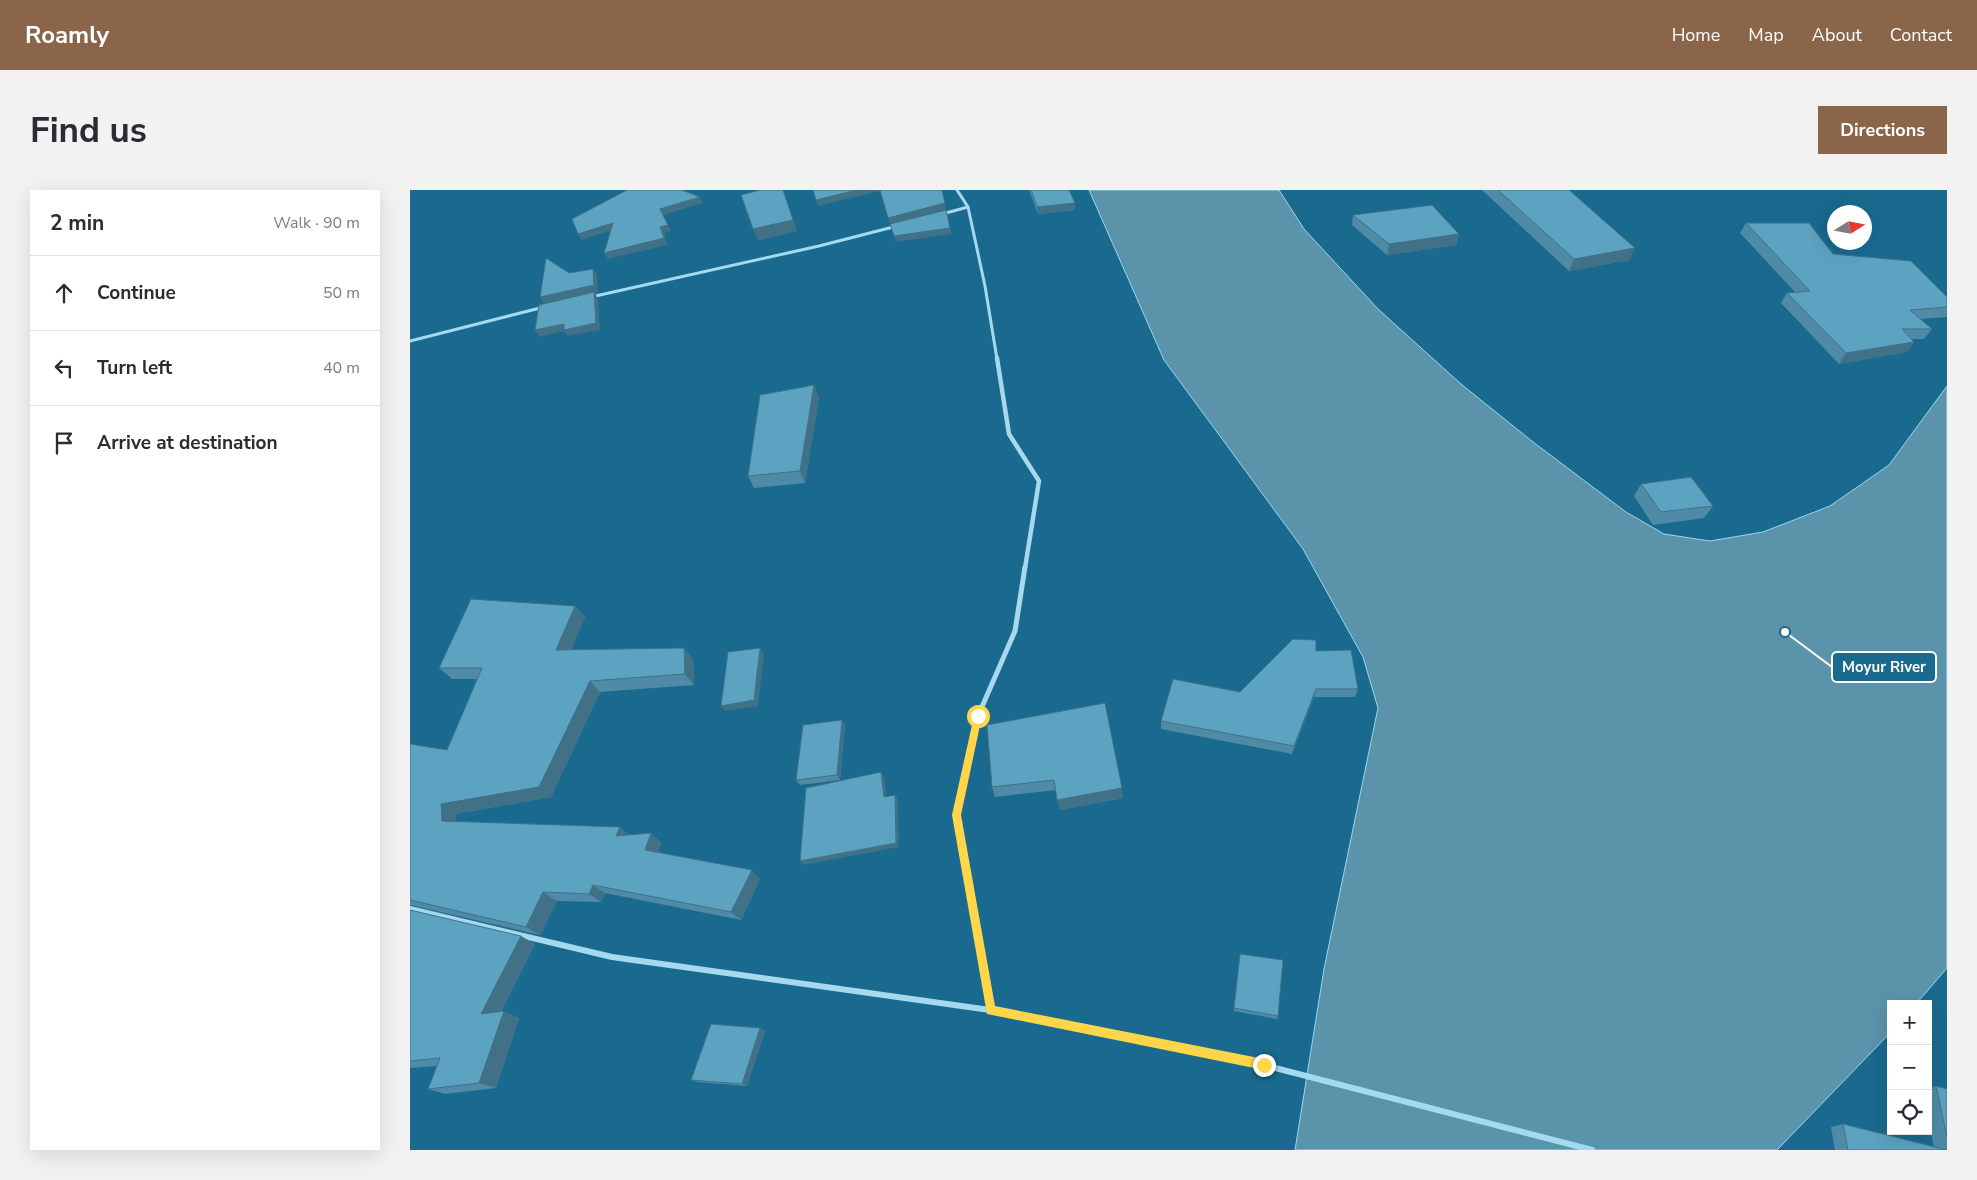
<!DOCTYPE html>
<meta charset="utf-8">
<style>
body{margin:0;font-family:"Nunito Sans",sans-serif;background:#f2f2f3;color:#2b2b33}
.controls{position:absolute;right:15px;bottom:15px;display:grid;overflow:hidden;border-radius:0px;box-shadow:0 5px 20px #0002}
.controls button{width:45px;height:45px;display:grid;place-items:center;padding:0;border:0;border-bottom:1px solid #e1e1e2;background:#fff;color:#2b2b33;font:25px sans-serif}
.compass{position:absolute;left:1417px;top:15px;width:45px;height:45px;border-radius:50%;background:#fff;box-shadow:0 5px 20px #0002;rotate:79deg}
.stop{position:absolute;width:15px;height:15px;margin:-11px;border:4px solid #ffd54a;border-radius:50%;background:#fff}
.stop.end{background:#ffd54a;border-color:#fff;box-shadow:0 1px 5px #0008}
.list{margin:0;padding:0;list-style:none}
h2{display:flex;justify-content:space-between;align-items:center;height:65px;margin:0;padding:0 20px;font-size:21px}
h2 small{font-size:16px;font-weight:400;color:#7c7c81}
.list li{display:grid;grid-template-columns:32px 1fr auto;gap:15px;align-items:center;box-sizing:border-box;height:75px;padding:0 20px;border-top:1px solid #e1e1e2}
.list b{display:block;font-size:19px;white-space:nowrap}
.list em{font-size:16px;font-style:normal;color:#7c7c81}
.icon{flex:none;width:28px;height:28px;fill:none;stroke:currentColor;stroke-width:2;stroke-linecap:round;stroke-linejoin:round}
.map{position:relative;flex:none;width:1537px;height:960px;overflow:hidden;border-radius:0px}
header{display:flex;align-items:center;gap:30px;box-sizing:border-box;height:70px;padding:0 25px;background:#8a6549;color:#fff}
header strong{font-size:24px}
nav{display:flex;gap:28px;margin-inline-start:auto;font-size:18px}
.intro{display:flex;align-items:center;justify-content:space-between;box-sizing:border-box;height:120px;padding:0 30px}
h1{margin:0;font-size:35px}
.button{padding:12px 22px;border-radius:0px;background:#8a6549;color:#fff;font-size:18px;font-weight:700}
main{display:flex;gap:30px;padding:0 30px}
aside{flex:1;background:#fff;border-radius:0px;box-shadow:0 5px 20px #0002}
.map>svg:first-child{display:block}
.water{fill:#5b93ab;stroke:#99d8f1}
.lines{fill:none;stroke-linecap:round;stroke-linejoin:round}
.minor-far3{stroke:#a6d9ee;stroke-width:3}
.minor-far2{stroke:#a6d9ee;stroke-width:4.5}
.minor-far1{stroke:#a6d9ee;stroke-width:5}
.minor{stroke:#a6d9ee;stroke-width:6}
.wall{fill:#4f8ba6}
.shaded-wall{fill:#407187}
.building{fill:#5ca2c1;stroke:#407187}
.route{fill:#ffd54a}
.leader{fill:none;stroke:#fff;stroke-width:2}
.callout-dot{fill:#fff;stroke:#196a8e;stroke-width:2}
.callout{fill:#196a8e;stroke:#fff;stroke-width:2}
.callout-label{font-size:15px;text-anchor:middle;font-weight:bold;fill:#fff}
</style>
<header>
<strong>Roamly</strong>
<nav><a>Home</a><a>Map</a><a>About</a><a>Contact</a></nav>
</header>
<div class="intro"><h1>Find us</h1><a class="button">Directions</a></div>
<main>
<aside>
<h2>2 min<small>Walk · 90 m</small></h2>
<ul class="list">
<li><svg class="icon" aria-label="ahead" viewBox="0 0 24 24"><path d="M12 20V5M6 11l6-6 6 6"/></svg><div><b>Continue</b></div><em>50 m</em></li>
<li><svg class="icon" aria-label="left" viewBox="0 0 24 24"><path d="M17 20v-9H6M10 6l-5 5 5 5"/></svg><div><b>Turn left</b></div><em>40 m</em></li>
<li><svg class="icon" aria-label="arrive" viewBox="0 0 24 24"><path d="M6 21V4h12l-3 4 3 4H6"/></svg><div><b>Arrive at destination</b></div></li>
</ul>
</aside>
<div class="map">
<svg width="1537" height="960" viewBox="0 0 1537 960">
<rect width="100%" height="100%" fill="#196a8e"/>
<!-- water -->
<polygon class="water" points="679,0 869,0 894,39 968,119 1051,194 1123,252 1216,322 1254,344 1300,351 1353,342 1420,316 1479,275 1537,196 1537,778 1506,814 1481,814 1481,842 1367,960 885,960 914,779 968,518 953,467 893,359 754,170"/>
<g class="lines">
<!-- minor-far3 -->
<g class="minor-far3">
<polyline points="558,17 575,96 587,169"/>
<polyline points="532,24 558,17 547,0"/>
<polyline points="181,107 409,56 487,36"/>
<polyline points="0,151 134,117"/>
</g>
<!-- minor-far2 -->
<polyline class="minor-far2" points="587,168 599,244 629,291 615,378"/>
<!-- minor-far1 -->
<polyline class="minor-far1" points="548,638 546,625 568,526 605,441 615,377"/>
<!-- minor -->
<g class="minor">
<polyline points="548,636 580,820"/>
<polyline points="0,719 202,767 580,820 854,875 1182,960"/>
</g>
</g>
<!-- wall -->
<g class="wall">
<polygon points="619,0 659,0 665,13 665,20 628,24"/>
<polygon points="1072,0 1159,0 1220,70 1159,81"/>
<polygon points="943,25 1049,44 1046,55 977,65 942,35"/>
<polygon points="1336,33 1537,107 1537,127 1510,129 1522,139 1514,149 1502,149 1504,152 1496,162 1429,174 1371,113 1377,103 1385,102 1330,43"/>
<polygon points="409,207 395,293 344,298 338,286"/>
<polygon points="1231,294 1303,316 1294,328 1243,335 1224,306"/>
<polygon points="165,416 175,427 161,460 274,458 283,469 284,495 190,502 141,607 46,624 46,631 220,645 241,643 251,653 248,663 350,689 331,730 195,703 191,712 147,711 130,745 0,715 0,554 37,560 67,489 42,489 29,478"/>
<polygon points="906,461 948,499 945,507 904,507 882,564 751,539 751,531 830,502"/>
<polygon points="435,535 430,590 390,595 386,590"/>
<polygon points="577,535 713,608 650,620 646,600 585,607 582,597"/>
<polygon points="0,720 125,754 91,822 109,828 86,898 35,904 18,899 27,876 0,878"/>
<polygon points="830,768 868,826 867,829 824,821"/>
<polygon points="350,838 355,841 337,896 287,892 281,890"/>
<polygon points="1526,896 1537,899 1537,960 1425,960 1421,937 1433,934 1524,957 1518,928 1518,898"/>
</g>
<!-- shaded-wall -->
<g class="shaded-wall">
<polygon points="373,0 387,41 348,51 343,39"/>
<polygon points="447,0 470,0 470,1 408,16 406,10"/>
<polygon points="290,7 293,13 253,25 250,19"/>
<polygon points="535,13 536,19 480,34 478,28"/>
<polygon points="665,13 665,20 628,24 627,17"/>
<polygon points="203,33 206,39 171,50 168,44"/>
<polygon points="258,35 261,41 254,43 257,55 198,69 194,63 250,37"/>
<polygon points="540,38 542,44 485,52 484,46"/>
<polygon points="1049,44 1046,55 977,65 979,54"/>
<polygon points="1225,58 1220,70 1159,81 1164,69"/>
<polygon points="183,79 187,85 188,102 185,103 188,109 190,140 158,146 154,141 129,147 125,140 154,134 186,133 134,114 130,107"/>
<polygon points="1504,152 1496,162 1429,174 1436,163"/>
<polygon points="404,195 409,207 395,293 390,281"/>
<polygon points="165,416 175,427 157,471 146,460"/>
<polygon points="274,458 283,469 284,495 275,484"/>
<polygon points="350,458 354,464 348,516 315,521 311,516"/>
<polygon points="180,491 190,502 141,607 46,624 47,640 32,631 31,614"/>
<polygon points="906,499 904,507 882,564 884,556"/>
<polygon points="432,530 435,535 430,590 427,585"/>
<polygon points="471,582 474,587 477,612 474,607"/>
<polygon points="712,598 713,608 650,620 647,610"/>
<polygon points="485,605 488,610 489,657 394,675 390,671"/>
<polygon points="210,637 221,646 206,646"/>
<polygon points="241,643 251,653 246,669 235,660"/>
<polygon points="342,680 350,689 331,730 321,722"/>
<polygon points="183,695 195,703 191,712 179,704"/>
<polygon points="133,702 147,711 130,745 116,737"/>
<polygon points="111,746 125,754 87,830 71,824"/>
<polygon points="94,821 109,828 86,898 69,893"/>
<polygon points="350,838 355,841 337,896 332,894"/>
</g>
<!-- building -->
<g class="building">
<polygon points="217,0 272,0 290,7 250,19 258,35 250,37 254,48 194,63 203,33 168,44 162,29"/>
<polygon points="350,0 373,0 383,30 343,39 331,5"/>
<polygon points="403,0 447,0 406,10"/>
<polygon points="470,0 532,0 535,13 478,28"/>
<polygon points="621,0 659,0 665,13 627,17"/>
<polygon points="1088,0 1159,0 1225,58 1164,69"/>
<polygon points="1022,15 1049,44 979,54 943,25"/>
<polygon points="536,20 540,38 484,46 480,34"/>
<polygon points="1336,33 1399,33 1423,64 1501,71 1537,107 1537,117 1500,120 1522,139 1492,139 1504,152 1436,163 1377,103 1400,101"/>
<polygon points="136,68 159,83 183,79 184,95 130,107"/>
<polygon points="184,102 186,133 154,140 154,134 125,140 129,115"/>
<polygon points="404,195 390,281 338,286 350,205"/>
<polygon points="1281,287 1303,316 1251,322 1231,294"/>
<polygon points="61,409 165,416 146,460 274,458 275,484 180,491 129,597 31,614 32,631 210,637 206,646 241,643 235,660 342,680 321,722 183,695 179,704 133,702 116,737 0,710 0,554 37,560 72,478 29,478"/>
<polygon points="883,449 906,450 906,461 941,460 948,499 906,499 884,556 751,531 763,489 830,502"/>
<polygon points="350,458 344,510 311,516 318,462"/>
<polygon points="695,513 712,598 647,610 644,590 582,597 577,535"/>
<polygon points="432,530 427,585 386,590 393,535"/>
<polygon points="471,582 474,607 485,605 486,653 390,671 396,598"/>
<polygon points="0,720 111,746 71,824 94,821 69,893 18,899 30,868 0,871"/>
<polygon points="830,764 873,770 868,826 824,818"/>
<polygon points="301,834 350,838 332,894 281,890"/>
<polygon points="1526,896 1537,899 1537,947"/>
<polygon points="1433,934 1537,960 1438,960"/>
</g>
<!-- route -->
<polygon class="route" points="568,523 572,526 551,625 585,816 854,869 858,871 858,879 854,880 577,824 542,625 564,526"/>
<!-- callouts -->
<path class="leader" d="M1375 442L1422 477"/>
<circle class="callout-dot" cx="1375" cy="442" r="5"/>
<rect class="callout" x="1422" y="462" width="104" height="30" rx="5"/>
<g class="callout-label">
<text x="1474" y="482">Moyur River</text>
</g>
</svg>
<div class="controls">
<button>+</button>
<button>−</button>
<button><svg class="icon" aria-label="locate" viewBox="0 0 24 24"><circle cx="12" cy="12" r="6"/><path d="M12 2v4M12 18v4M2 12h4M18 12h4"/></svg></button>
</div>
<svg class="compass" viewBox="-18 -18 36 36"><path d="M0-13l5 13h-10z" fill="#e53935"/><path d="M0 13l5-13h-10z" fill="#7c7c81"/></svg>
<div class="stop" style="left:568px;top:526px"></div>
<div class="stop end" style="left:854px;top:875px"></div>
</div>
</main>
